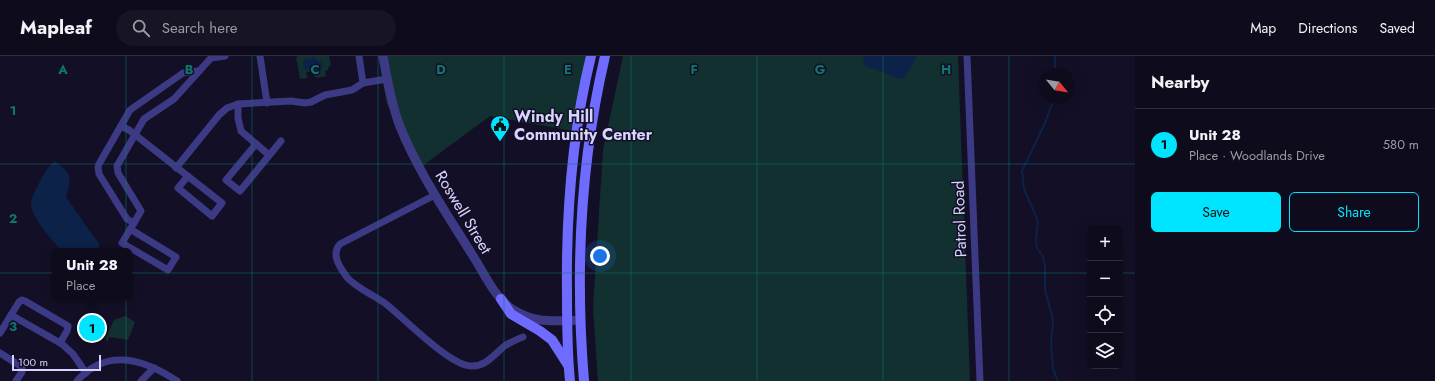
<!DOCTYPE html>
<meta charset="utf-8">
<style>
body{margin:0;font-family:Jost,sans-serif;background:#171425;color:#f1f3f6}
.controls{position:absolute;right:12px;bottom:12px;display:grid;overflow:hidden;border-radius:6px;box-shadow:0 4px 16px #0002}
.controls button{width:36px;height:36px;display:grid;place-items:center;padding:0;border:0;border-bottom:1px solid #2e2b3b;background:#0e0b1c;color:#f1f3f6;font:20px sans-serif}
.compass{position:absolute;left:1039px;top:12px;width:36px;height:36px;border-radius:50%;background:#0e0b1c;box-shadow:0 4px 16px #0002;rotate:120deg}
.scale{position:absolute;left:12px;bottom:10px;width:89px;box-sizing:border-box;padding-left:4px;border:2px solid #d9d4ff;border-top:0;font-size:11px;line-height:14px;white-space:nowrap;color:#d9d4ff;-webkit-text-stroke:3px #130f26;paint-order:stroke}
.you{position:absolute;left:600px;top:200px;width:14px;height:14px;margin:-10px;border:3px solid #fff;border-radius:50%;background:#1a73e8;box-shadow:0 0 0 6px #1a73e833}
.badge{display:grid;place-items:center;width:26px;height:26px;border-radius:50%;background:#00e5ff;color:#111;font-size:13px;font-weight:700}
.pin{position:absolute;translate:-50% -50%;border:2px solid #fff;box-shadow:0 1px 4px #0006}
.popup{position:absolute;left:52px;top:192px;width:80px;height:52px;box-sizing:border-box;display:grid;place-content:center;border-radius:6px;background:#0e0b1c;filter:drop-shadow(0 1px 3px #0005);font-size:13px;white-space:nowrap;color:#9b9ba3}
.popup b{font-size:15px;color:#f1f3f6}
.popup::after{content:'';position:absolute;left:50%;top:100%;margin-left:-8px;border:8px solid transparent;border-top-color:#0e0b1c}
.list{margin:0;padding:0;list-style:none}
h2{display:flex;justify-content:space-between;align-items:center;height:52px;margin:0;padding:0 16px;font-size:17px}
h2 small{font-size:13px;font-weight:400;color:#9b9ba3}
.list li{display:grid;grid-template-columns:26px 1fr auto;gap:12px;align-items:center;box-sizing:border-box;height:72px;padding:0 16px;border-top:1px solid #2e2b3b}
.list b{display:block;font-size:15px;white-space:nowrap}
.list p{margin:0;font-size:13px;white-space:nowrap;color:#9b9ba3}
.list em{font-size:13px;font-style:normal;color:#9b9ba3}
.actions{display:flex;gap:8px;padding:12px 16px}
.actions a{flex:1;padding:9px 0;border:1px solid #00e5ff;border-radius:6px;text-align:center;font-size:14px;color:#00e5ff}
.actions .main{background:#00e5ff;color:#111}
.icon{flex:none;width:22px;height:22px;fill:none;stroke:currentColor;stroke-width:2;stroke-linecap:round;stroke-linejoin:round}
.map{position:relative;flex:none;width:1135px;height:325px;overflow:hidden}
header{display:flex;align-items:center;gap:24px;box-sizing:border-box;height:56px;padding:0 20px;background:#0e0b1c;border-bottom:1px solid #2e2b3b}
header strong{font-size:19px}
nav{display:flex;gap:22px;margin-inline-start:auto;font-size:14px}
.search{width:280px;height:36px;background:#171425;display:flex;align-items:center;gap:10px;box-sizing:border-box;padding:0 14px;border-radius:22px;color:#9b9ba3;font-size:15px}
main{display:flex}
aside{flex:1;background:#0e0b1c}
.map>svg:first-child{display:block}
.green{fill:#12302f}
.water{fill:#0c2248}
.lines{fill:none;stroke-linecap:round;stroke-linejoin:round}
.stream{stroke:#0c2248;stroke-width:2}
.minor{stroke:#3d3a85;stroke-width:7}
.tertiary{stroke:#3d3a85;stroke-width:9}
.secondary{stroke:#6f6bff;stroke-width:10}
.grid{fill:none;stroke:#0f766e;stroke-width:1;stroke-opacity:0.55}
.labels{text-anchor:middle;stroke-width:3;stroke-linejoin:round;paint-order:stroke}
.poi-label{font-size:16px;font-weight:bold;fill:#d9d4ff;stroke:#130f26;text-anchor:start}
.street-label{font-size:16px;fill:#d9d4ff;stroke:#130f26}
.grid-label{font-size:13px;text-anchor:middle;font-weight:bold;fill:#0f766e;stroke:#130f26;stroke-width:3;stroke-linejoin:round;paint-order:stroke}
</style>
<header>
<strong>Mapleaf</strong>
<div class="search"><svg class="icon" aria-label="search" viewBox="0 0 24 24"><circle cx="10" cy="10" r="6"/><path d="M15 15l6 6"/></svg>Search here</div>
<nav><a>Map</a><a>Directions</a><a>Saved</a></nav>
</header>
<main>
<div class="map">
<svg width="1135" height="325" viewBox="0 0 1135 325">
<rect width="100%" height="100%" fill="#130f26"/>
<!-- green -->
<g class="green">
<polygon points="299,0 329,0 331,9 329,10 328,14 325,15 326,20 317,22 314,20 312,15 306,16 307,22 300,23 296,1"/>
<polygon points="378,0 587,0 573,75 490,60 421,111 387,48"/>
<polygon points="623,0 958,0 970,325 598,325 593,252 603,94"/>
<polygon points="125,260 135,266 128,284 109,281 108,285 106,285 106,281 114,264"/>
</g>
<!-- water -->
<g class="water">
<path d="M864,0H917L905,21L898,23C892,21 886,17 880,15C872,12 861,13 864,0Z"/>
<polygon points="315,1 316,4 319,5 322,7 322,13 316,15 316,12 310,11 310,13 305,14 305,12 304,12 303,6 304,5 304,3 311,3 311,2"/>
<path d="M55,105C72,119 72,120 66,141L99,188V195H62C54,187 31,160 31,149C31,141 37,132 40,125C44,118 48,110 55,105Z"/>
</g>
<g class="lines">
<!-- stream -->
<g class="stream">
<polyline points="1055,18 1055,0"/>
<polyline points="1054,42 1045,67 1022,115 1024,133 1038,165 1036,183 1037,192 1042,199 1045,208 1045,234 1052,260 1053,269 1051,286 1053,313 1058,325"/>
</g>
<!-- minor -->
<g class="minor">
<polyline points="260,0 267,47"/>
<polyline points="359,0 363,27"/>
<polyline points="967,0 980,325"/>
<polyline points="238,48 238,62 241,75 269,99"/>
<polyline points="121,70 129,74 222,147 212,160 178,132 188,120"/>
<polyline points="256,88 226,124 240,135 281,85"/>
<polyline points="176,112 219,59 227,52 238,48 291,45 305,47 311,46 325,39 352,34 363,27 387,23"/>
<path d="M435,139L340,188C331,198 339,210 346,220C353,230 375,240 386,248C405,263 449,309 471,310C486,311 495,297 506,289C512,286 517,283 523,281"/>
<polyline points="134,167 127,163 99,118 98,111 99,108 130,54 183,17 199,15"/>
<polyline points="130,173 176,201 168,214 122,187 141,155 118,117 117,110 144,63 174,43 211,2 225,0"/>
<polyline points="11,259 62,288 73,298 86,317"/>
<polyline points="0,277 19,246 22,244 25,245 68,270 67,275 60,287"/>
<polyline points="0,297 22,311 22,316 16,325"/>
<path d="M77,325C107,291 144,303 177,325"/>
<polyline points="141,325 154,312"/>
</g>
<!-- tertiary -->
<path class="tertiary" d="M383,0C387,23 391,46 399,68C417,114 447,158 473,200C484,217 495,242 512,253C536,268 552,265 579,264"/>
<!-- secondary -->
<g class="secondary">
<polyline points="501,243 511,258 540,275 552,284 568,309"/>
<path d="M570,325C567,296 567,267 567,237C566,158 572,77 591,0"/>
<path d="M584,325C575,216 580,107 605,0"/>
</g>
</g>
<!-- grid -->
<path class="grid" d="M126,0V325M252,0V325M378,0V325M504,0V325M631,0V325M757,0V325M883,0V325M1009,0V325M0,108H1135M0,217H1090M1120,217H1135"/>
<!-- icons -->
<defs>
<symbol id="civic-pin" viewBox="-11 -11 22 30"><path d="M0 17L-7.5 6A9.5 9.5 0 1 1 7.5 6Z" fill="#00e5ff" stroke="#130f26"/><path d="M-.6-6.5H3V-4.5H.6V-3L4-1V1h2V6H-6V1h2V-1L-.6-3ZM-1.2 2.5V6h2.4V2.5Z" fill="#111"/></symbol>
</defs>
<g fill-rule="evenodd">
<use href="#civic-pin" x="489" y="58" width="22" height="30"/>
</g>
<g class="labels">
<!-- poi labels -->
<g class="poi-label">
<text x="514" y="66">Windy Hill<tspan x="514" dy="18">Community Center</tspan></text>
</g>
<!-- street labels -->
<g class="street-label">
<text transform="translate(464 156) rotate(59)" y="6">Roswell Street</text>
<text transform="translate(959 163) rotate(-92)" y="6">Patrol Road</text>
</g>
</g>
<g class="grid-label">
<text x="63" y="18">A</text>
<text x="189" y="18">B</text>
<text x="315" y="18">C</text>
<text x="441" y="18">D</text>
<text x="568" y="18">E</text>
<text x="694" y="18">F</text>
<text x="820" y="18">G</text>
<text x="946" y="18">H</text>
<text x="13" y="59">1</text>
<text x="13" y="167">2</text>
<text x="13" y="275">3</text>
</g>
</svg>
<div class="controls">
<button>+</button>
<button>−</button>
<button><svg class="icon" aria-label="locate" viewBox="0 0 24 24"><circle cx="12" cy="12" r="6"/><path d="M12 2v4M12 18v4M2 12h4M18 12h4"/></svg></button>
<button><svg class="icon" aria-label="layers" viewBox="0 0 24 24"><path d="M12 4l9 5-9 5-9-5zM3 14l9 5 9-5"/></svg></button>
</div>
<svg class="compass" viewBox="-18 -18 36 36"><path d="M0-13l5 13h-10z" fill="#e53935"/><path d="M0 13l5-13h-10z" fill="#9b9ba3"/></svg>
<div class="scale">100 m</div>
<div class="you"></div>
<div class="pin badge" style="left:92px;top:272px">1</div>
<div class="popup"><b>Unit 28</b>Place</div>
</div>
<aside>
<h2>Nearby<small></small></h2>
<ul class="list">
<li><span class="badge">1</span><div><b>Unit 28</b><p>Place · Woodlands Drive</p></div><em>580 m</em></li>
</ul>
<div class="actions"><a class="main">Save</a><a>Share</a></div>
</aside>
</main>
